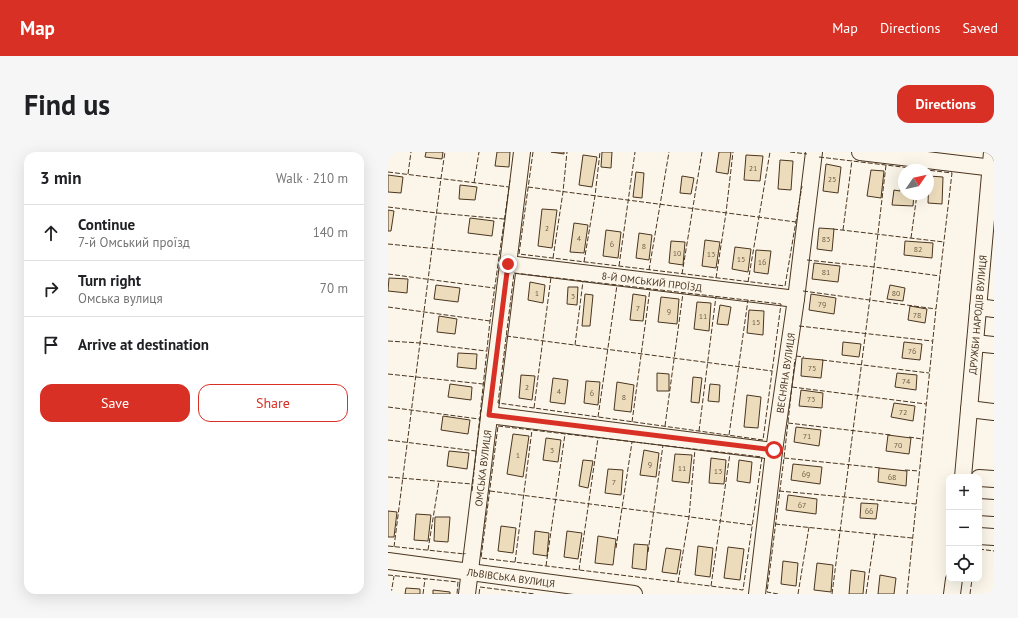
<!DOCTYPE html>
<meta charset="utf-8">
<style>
body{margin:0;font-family:"PT Sans",sans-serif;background:#f6f6f6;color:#202124}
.controls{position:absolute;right:12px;bottom:12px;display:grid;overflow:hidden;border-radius:8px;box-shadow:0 4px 16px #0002}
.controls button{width:36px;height:36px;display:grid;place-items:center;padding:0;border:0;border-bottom:1px solid #e0e0e0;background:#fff;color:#202124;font:20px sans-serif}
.compass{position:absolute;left:510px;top:12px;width:36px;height:36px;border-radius:50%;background:#fff;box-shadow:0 4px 16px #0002;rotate:56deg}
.stop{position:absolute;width:12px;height:12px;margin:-9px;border:3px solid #d93025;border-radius:50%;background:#fff}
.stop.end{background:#d93025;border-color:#fff;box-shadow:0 1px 4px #0008}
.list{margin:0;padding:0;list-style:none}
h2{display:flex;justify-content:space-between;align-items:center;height:52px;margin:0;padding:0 16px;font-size:17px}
h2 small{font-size:13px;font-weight:400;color:#757577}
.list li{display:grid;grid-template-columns:26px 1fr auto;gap:12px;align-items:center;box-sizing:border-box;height:56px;padding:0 16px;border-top:1px solid #e0e0e0}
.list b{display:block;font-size:15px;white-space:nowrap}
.list p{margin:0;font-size:13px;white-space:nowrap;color:#757577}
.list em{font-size:13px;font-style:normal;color:#757577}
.actions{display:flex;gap:8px;padding:12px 16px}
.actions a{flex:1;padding:9px 0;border:1px solid #d93025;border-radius:12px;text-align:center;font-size:14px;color:#d93025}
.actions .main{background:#d93025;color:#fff}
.icon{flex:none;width:22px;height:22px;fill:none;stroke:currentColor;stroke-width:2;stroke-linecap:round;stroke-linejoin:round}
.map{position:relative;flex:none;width:606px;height:442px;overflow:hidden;border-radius:12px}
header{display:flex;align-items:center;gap:24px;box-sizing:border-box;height:56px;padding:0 20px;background:#d93025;color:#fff}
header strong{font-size:19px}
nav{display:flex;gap:22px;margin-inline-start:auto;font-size:14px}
.intro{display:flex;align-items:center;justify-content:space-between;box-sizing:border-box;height:96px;padding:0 24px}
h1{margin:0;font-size:28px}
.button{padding:10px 18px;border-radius:12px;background:#d93025;color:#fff;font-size:14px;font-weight:700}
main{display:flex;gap:24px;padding:0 24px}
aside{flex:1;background:#fff;border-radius:12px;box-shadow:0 4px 16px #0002}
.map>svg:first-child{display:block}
.building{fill:#ecdcbc;stroke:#4a3520}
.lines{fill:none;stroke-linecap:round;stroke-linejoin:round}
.minor-casing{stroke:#4a3520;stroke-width:18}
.minor{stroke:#fbf6e9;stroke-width:16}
.fence{stroke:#4a3520;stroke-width:1;stroke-dasharray:5 2;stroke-linecap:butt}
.route{stroke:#d93025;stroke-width:5}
.labels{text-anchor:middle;stroke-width:3;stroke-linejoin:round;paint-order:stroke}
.number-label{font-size:8px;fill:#725f47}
.street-label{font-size:10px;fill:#4a3520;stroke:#fbf6e9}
</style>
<header>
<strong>Map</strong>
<nav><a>Map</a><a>Directions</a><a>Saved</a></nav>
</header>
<div class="intro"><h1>Find us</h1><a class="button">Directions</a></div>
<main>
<aside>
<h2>3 min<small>Walk · 210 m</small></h2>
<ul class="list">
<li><svg class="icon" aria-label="ahead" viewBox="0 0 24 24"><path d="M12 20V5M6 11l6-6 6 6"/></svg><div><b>Continue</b><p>7-й Омський проїзд</p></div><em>140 m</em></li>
<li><svg class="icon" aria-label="right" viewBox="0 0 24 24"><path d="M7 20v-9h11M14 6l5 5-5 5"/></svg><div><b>Turn right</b><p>Омська вулиця</p></div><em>70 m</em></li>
<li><svg class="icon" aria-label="arrive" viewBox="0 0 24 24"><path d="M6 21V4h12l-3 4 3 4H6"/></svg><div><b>Arrive at destination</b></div></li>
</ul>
<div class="actions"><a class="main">Save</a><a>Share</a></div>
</aside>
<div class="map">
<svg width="606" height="442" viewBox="0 0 606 442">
<rect width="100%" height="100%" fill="#fbf6e9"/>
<!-- building -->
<g class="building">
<polygon points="38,0 55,0 54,7 37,5"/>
<polygon points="109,0 122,0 121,15 107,14"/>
<polygon points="163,0 176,0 176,2"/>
<polygon points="214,0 224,0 223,16 213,15"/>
<polygon points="331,0 343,0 340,22 328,20"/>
<polygon points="195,3 209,5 204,35 191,33"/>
<polygon points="358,3 375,4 372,29 356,28"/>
<polygon points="392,8 405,9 403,38 390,37"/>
<polygon points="438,12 453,15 450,41 435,39"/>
<polygon points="483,18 496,19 493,46 479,44"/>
<polygon points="248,20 256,21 254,46 245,45"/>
<polygon points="514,22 516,22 516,42 526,42 525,54 504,53 506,38 512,39"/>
<polygon points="0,23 15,25 13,41 0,40"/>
<polygon points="294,24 306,26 303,42 292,41"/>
<polygon points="541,24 555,25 554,52 540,51"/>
<polygon points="72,33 89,35 87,48 71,47"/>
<polygon points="154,57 169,58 164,96 150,94"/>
<polygon points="0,58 6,59 3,79 0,79"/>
<polygon points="82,66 106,69 104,84 80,81"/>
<polygon points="186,71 200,73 196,101 182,100"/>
<polygon points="431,76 446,77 444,99 429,97"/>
<polygon points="218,78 233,80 230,106 215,104"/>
<polygon points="251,81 264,83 261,108 248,106"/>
<polygon points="317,88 332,90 328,116 314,114"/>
<polygon points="283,89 297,90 295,113 281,111"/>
<polygon points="517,89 545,91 544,106 516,103"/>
<polygon points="347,95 363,97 360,120 344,117"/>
<polygon points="368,98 383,99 380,122 366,120"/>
<polygon points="426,111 452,114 450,130 424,127"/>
<polygon points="1,126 20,127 19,141 0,139"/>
<polygon points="142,130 157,133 155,151 140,148"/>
<polygon points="48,133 72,136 70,150 46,147"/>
<polygon points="502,133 517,136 515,149 499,147"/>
<polygon points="180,135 190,135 189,153 179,152"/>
<polygon points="197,142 205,143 202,174 194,174"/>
<polygon points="245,142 258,144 255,169 242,168"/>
<polygon points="423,142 448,146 446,162 421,158"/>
<polygon points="273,145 291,147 289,172 270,170"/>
<polygon points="309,150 323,151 321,179 306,177"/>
<polygon points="332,153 343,155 340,173 329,172"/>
<polygon points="522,154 539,157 537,171 520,168"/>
<polygon points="361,158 376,159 375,183 359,181"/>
<polygon points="51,164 69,167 67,182 49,180"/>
<polygon points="455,190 473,192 471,205 454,203"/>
<polygon points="516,190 534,192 532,208 514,206"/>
<polygon points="70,201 89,202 88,217 69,215"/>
<polygon points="414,206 435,208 433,226 413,224"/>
<polygon points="269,221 281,222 281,239 269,239"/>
<polygon points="509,221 529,223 528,238 507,235"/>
<polygon points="133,223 147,224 144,248 131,246"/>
<polygon points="305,225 314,226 311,251 303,250"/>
<polygon points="165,226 180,228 177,252 162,250"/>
<polygon points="198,229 212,230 210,253 196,251"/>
<polygon points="229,230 246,233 243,260 226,258"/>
<polygon points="62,232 84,235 83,248 60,245"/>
<polygon points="322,232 332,233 331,250 320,249"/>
<polygon points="413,238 435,241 434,256 411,254"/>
<polygon points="359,243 373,245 370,276 356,275"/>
<polygon points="506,251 527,254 525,269 503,265"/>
<polygon points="55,264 82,268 80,282 53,278"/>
<polygon points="408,275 433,278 431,294 406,290"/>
<polygon points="125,282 141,284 135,325 119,322"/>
<polygon points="500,283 523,286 521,302 498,299"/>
<polygon points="158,286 173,288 170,310 155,308"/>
<polygon points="256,298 271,301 268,325 252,323"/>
<polygon points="61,299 81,301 79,317 59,314"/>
<polygon points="287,302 304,303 301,331 284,329"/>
<polygon points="323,306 338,308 336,332 321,331"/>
<polygon points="195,308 205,309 200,336 191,334"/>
<polygon points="351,308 364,310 362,331 349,329"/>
<polygon points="405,312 434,315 432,332 403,328"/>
<polygon points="491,316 519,319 518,334 490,330"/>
<polygon points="220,317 235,318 233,343 217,341"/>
<polygon points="400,343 429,347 428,362 398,358"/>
<polygon points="473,351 490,352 488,367 472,366"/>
<polygon points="0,359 9,360 6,385 0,385"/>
<polygon points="28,362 43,363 40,389 26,388"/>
<polygon points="47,365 62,365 60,390 46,389"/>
<polygon points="113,374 128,376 125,401 110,399"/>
<polygon points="147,379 161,381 159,404 145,402"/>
<polygon points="179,379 194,381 190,407 176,405"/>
<polygon points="210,384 228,387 225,413 207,411"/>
<polygon points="246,392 260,393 258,418 244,416"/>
<polygon points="310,394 325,396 322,425 307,423"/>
<polygon points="340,395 356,397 352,428 336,426"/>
<polygon points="278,396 293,398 289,422 274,420"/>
<polygon points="395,409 410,411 408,434 393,432"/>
<polygon points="429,411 445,413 443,440 426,438"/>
<polygon points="463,418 477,420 475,442 461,442"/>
<polygon points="492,423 508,426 506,442 490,442"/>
<polygon points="18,436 32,437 32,442 17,442"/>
<polygon points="45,438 62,440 62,442 45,442"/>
</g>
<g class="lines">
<defs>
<g id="minor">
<polyline points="472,0 606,16"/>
<path id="s1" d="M120,112L408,147"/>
<polyline points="590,155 606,157"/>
<polyline points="587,191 606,193"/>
<polyline points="581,257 606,260"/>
<polyline points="101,263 386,299"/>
<path id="s2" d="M575,325L604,0"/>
<polyline points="591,326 606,327"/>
<polyline points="591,355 606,356"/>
<polyline points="591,384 606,385"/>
<path id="s3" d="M0,409L246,442"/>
<path id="s4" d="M79,442L134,0"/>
<path id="s5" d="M369,442L386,299L408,147L426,0"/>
<polyline points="564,442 566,427"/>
</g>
</defs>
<!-- minor casing -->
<use href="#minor" class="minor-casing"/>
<!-- minor -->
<use href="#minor" class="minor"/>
<!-- fence -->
<g class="fence">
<polyline points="145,0 131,102 397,134 414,34"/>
<polyline points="402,0 419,2"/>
<polyline points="431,5 564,21 548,157 519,442"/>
<polyline points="0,20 121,35"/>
<polyline points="20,22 23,0"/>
<polyline points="86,31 91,0"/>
<polyline points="140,35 408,70"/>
<polyline points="0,55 49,61 116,67"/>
<polyline points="445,77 556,90"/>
<polyline points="455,78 464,8"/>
<polyline points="523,86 529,42"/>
<polyline points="0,92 111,103"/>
<polyline points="165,106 175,40 179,0"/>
<polyline points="419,108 486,115 552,124"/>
<polyline points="196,110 207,44 212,0"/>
<polyline points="231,114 247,0"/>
<polyline points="261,118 281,0"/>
<polygon points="126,121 393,152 375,288 110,251"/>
<polyline points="0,122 106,136"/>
<polyline points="294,122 314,0"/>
<polyline points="328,126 338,61 345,0"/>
<polyline points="360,130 382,0"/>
<polyline points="415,139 548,157"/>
<polyline points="0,155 102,169"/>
<polyline points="411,174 544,189"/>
<polyline points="118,184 384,219"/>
<polyline points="0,189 32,191 98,199"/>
<polyline points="187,193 195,129"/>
<polyline points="408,204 416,205"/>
<polyline points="434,208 541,221"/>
<polyline points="0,222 95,232"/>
<polyline points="404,235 538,252"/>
<polyline points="0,255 91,267"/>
<polyline points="146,256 163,125"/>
<polyline points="210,265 229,133"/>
<polyline points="244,270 262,137"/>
<polyline points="400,271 503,283"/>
<polygon points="110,274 374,305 355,438 93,406"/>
<polyline points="277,274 295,141"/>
<polyline points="311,279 328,144"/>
<polyline points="341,283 360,148"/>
<polyline points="521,285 534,287"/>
<polyline points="0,288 88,299"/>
<polyline points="396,306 493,316"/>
<polyline points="517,318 531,319"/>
<polyline points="0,325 84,332"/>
<polyline points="84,339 102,169 122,28"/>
<polyline points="102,339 364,373"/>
<polyline points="391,339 457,345 528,352"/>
<polyline points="387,372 524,386"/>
<polyline points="0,394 77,402 77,401"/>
<polyline points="6,395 53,26 57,0"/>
<polyline points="228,396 244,290"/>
<polyline points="591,397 606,399"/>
<polyline points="40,398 51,329"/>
<polyline points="260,400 275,293"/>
<polyline points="127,410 144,278"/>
<polyline points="158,414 177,282"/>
<polyline points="191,418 210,286"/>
<polyline points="0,423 70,430 69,442"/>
<polyline points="290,430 301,365 307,297"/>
<polyline points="323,434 342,301"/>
<polyline points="3,442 6,424"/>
<polyline points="35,442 37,427"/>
<polyline points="91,442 92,435 147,442"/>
<polyline points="390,442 379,440 396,306 407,207"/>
<polyline points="410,442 421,375"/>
<polyline points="444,442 486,115 498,13"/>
<polyline points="478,442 487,382"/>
<polyline points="582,442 584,427"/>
</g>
</g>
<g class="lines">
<!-- route -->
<polyline class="route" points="120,112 101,263 386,298"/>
</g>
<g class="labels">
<!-- number labels -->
<g class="number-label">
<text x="365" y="19">21</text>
<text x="444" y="30">25</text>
<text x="159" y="79">2</text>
<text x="191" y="89">4</text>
<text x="438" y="90">83</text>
<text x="224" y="95">6</text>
<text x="256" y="97">8</text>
<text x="530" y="100">82</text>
<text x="289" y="104">10</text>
<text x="323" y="105">13</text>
<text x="353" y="110">15</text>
<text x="374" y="113">16</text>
<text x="438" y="123">81</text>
<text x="149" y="144">1</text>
<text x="508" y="144">80</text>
<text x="185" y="147">3</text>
<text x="434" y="155">79</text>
<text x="250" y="159">7</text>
<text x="281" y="162">9</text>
<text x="529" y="166">78</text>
<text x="315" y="167">11</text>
<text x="368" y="173">15</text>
<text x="524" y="202">76</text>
<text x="424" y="219">75</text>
<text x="518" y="232">74</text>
<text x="139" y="238">2</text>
<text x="171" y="242">4</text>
<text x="204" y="244">6</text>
<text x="236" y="248">8</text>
<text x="423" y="250">73</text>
<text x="515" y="263">72</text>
<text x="419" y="287">71</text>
<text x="510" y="296">70</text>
<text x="164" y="301">3</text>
<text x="130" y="306">1</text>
<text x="262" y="315">9</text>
<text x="294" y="319">11</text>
<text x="330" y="322">13</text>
<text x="418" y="325">69</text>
<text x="504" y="328">68</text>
<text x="226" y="333">7</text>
<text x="414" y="356">67</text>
<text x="481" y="362">66</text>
</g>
<!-- street labels -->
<g class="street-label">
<text dy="4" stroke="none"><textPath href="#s1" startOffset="145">8-Й ОМСЬКИЙ ПРОЇЗД</textPath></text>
<text dy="4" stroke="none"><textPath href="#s2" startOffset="163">ДРУЖБИ НАРОДІВ ВУЛИЦЯ</textPath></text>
<text dy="4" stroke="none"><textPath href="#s5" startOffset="223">ВЕСНЯНА ВУЛИЦЯ</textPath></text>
<text dy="4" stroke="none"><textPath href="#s4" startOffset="127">ОМСЬКА ВУЛИЦЯ</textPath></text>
<text dy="4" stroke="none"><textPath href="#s3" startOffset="124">ЛЬВІВСЬКА ВУЛИЦЯ</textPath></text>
</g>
</g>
</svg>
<div class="controls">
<button>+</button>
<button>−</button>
<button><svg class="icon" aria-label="locate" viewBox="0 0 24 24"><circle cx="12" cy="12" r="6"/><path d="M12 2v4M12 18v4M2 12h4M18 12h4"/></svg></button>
</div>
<svg class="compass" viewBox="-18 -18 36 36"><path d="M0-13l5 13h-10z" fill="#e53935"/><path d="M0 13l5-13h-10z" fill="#757577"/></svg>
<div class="stop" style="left:386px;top:298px"></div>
<div class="stop end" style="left:120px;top:112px"></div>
</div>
</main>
